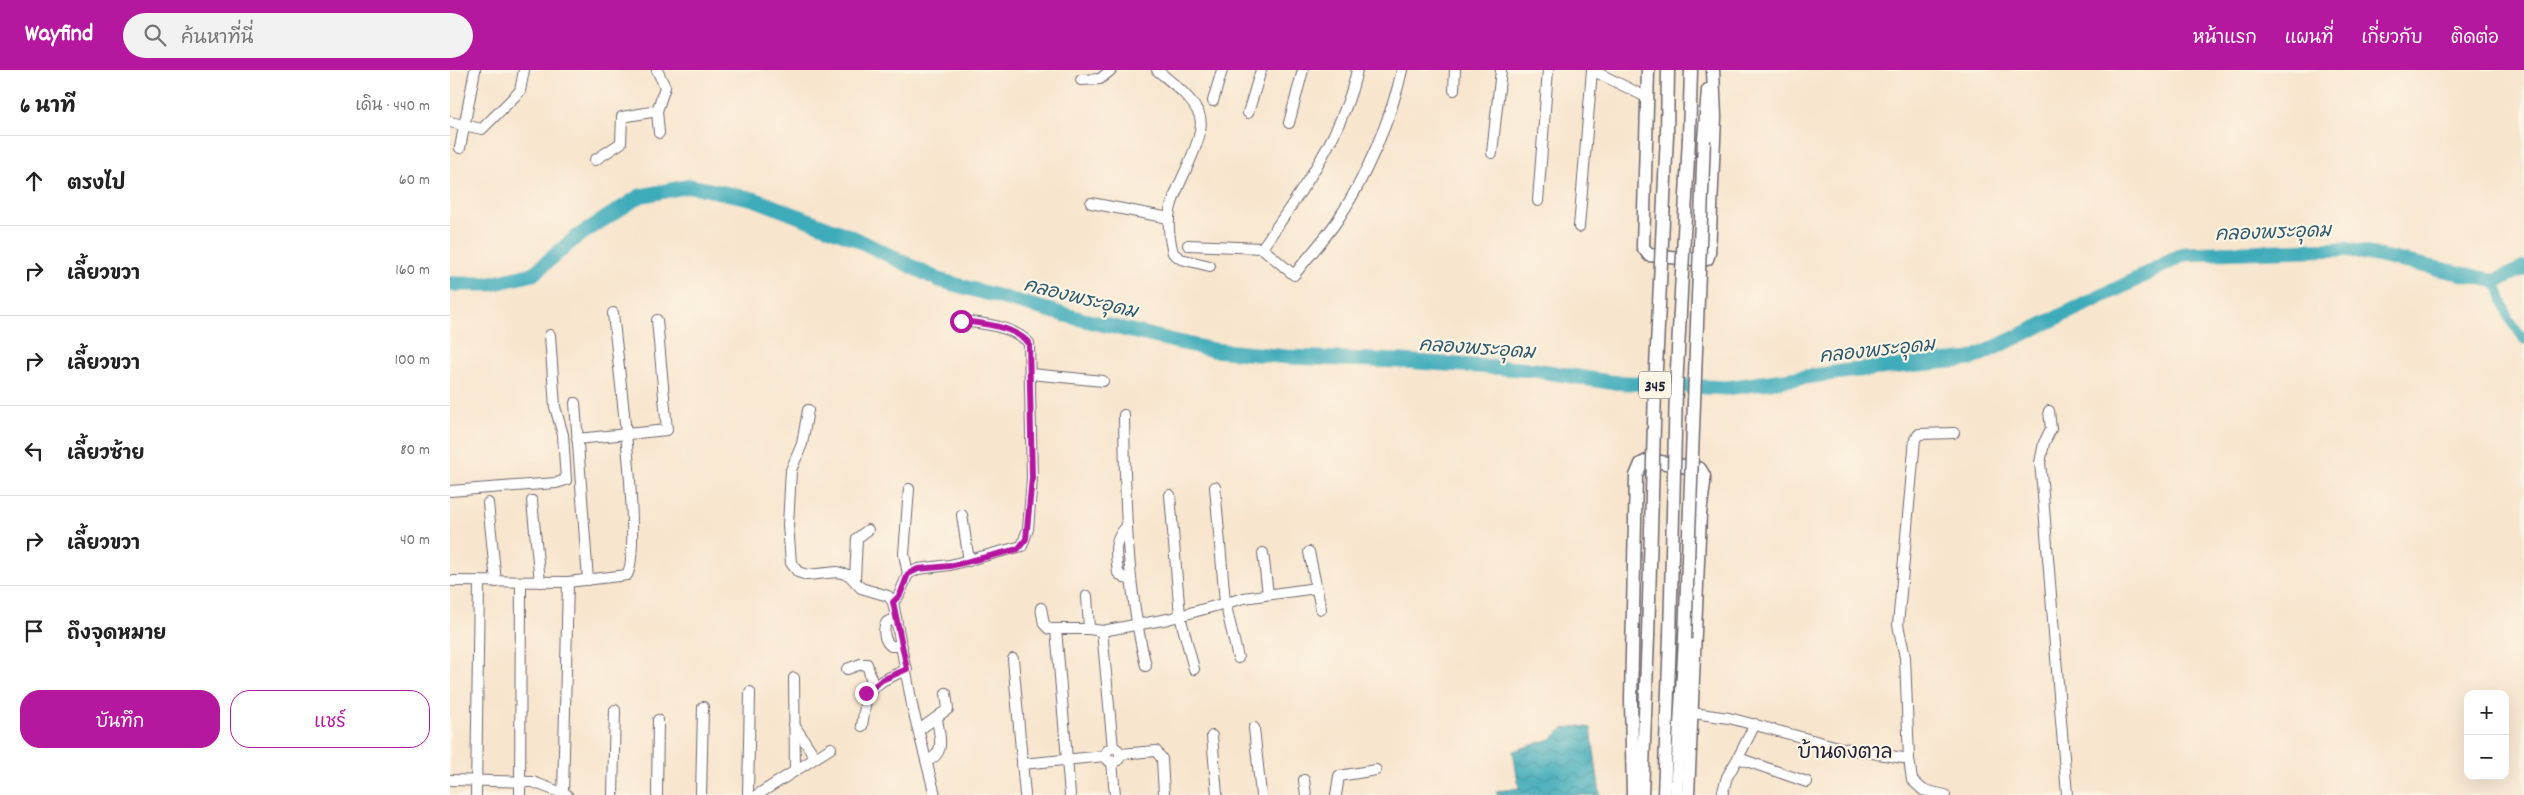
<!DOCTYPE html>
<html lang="th">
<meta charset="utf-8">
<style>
body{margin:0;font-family:Dekko,"Playpen Sans Thai",sans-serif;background:#f2f2f2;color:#222}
.controls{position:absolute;right:15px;bottom:15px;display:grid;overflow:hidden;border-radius:10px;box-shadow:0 5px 20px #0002}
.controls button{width:45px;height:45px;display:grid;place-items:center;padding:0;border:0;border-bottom:1px solid #e0e0e0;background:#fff;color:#222;font:25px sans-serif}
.stop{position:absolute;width:15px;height:15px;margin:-11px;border:4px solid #b5179e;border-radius:50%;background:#fff}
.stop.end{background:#b5179e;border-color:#fff;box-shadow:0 1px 5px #0008}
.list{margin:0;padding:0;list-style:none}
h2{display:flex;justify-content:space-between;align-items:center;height:65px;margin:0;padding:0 20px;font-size:21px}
h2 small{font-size:16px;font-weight:400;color:#767676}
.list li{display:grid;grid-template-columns:32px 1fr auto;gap:15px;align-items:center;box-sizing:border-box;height:90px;padding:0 20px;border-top:1px solid #e0e0e0}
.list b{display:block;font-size:19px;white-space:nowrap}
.list em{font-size:16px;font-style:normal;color:#767676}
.actions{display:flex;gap:10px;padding:15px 20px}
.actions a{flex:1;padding:11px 0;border:1px solid #b5179e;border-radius:20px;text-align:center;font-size:18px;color:#b5179e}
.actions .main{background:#b5179e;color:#fff}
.icon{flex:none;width:28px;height:28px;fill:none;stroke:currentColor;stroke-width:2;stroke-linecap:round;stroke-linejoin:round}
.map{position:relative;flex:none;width:2074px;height:725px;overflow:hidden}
header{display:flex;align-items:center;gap:30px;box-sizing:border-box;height:70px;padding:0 25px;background:#b5179e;color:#fff}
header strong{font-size:24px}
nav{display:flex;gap:28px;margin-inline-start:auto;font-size:18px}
.search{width:350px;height:45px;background:#f2f2f2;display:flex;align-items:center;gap:12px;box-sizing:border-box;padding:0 18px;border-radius:28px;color:#767676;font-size:19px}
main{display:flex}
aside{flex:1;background:#fff}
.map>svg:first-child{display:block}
.water{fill:url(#water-waves);stroke:#2f667a}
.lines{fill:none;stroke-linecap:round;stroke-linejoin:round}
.canal{stroke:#3cabba;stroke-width:9}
.river{stroke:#3cabba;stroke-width:15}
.minor-casing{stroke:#6d666e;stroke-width:12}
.major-casing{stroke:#6d666e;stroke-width:15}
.minor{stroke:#fff;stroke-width:10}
.major{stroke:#fff;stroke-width:12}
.major-bridge-casing{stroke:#6d666e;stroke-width:15;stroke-linecap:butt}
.major-bridge{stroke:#fff;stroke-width:12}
.route{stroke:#b5179e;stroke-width:6}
.labels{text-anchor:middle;stroke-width:4.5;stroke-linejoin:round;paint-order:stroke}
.shield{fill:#fcf5e5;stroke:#63616e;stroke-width:1}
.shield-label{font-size:16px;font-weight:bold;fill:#22223b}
.water-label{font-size:19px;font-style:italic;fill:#2c596e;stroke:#fcf5e5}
.quarter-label{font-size:20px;fill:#22223b;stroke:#fcf5e5}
</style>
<header>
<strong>Wayfind</strong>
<div class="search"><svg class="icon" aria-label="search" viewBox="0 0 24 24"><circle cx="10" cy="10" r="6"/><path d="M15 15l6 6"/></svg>ค้นหาที่นี่</div>
<nav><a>หน้าแรก</a><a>แผนที่</a><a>เกี่ยวกับ</a><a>ติดต่อ</a></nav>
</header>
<main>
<aside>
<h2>6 นาที<small>เดิน · 440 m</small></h2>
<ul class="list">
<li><svg class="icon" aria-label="ahead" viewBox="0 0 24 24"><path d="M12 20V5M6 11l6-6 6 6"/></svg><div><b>ตรงไป</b></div><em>60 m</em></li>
<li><svg class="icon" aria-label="right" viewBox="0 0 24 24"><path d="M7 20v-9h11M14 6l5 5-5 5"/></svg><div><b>เลี้ยวขวา</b></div><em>160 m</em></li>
<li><svg class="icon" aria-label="right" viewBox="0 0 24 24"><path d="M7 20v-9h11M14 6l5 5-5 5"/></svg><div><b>เลี้ยวขวา</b></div><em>100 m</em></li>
<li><svg class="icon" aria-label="left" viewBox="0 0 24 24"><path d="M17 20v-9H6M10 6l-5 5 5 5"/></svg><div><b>เลี้ยวซ้าย</b></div><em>80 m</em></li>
<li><svg class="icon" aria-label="right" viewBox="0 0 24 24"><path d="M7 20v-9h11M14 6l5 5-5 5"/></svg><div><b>เลี้ยวขวา</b></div><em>40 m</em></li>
<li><svg class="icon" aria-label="arrive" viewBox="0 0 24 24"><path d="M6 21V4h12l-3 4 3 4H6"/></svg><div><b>ถึงจุดหมาย</b></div></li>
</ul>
<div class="actions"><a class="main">บันทึก</a><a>แชร์</a></div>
</aside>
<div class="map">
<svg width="2074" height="725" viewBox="0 0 2074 725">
<defs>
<pattern id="water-waves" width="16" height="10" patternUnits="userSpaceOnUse" patternTransform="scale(1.25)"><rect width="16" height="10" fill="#3cabba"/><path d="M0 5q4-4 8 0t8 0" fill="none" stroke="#328b98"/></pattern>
</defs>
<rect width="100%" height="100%" fill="#fcf5e5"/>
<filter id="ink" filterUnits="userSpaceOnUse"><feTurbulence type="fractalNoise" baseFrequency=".02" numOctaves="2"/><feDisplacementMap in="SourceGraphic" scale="10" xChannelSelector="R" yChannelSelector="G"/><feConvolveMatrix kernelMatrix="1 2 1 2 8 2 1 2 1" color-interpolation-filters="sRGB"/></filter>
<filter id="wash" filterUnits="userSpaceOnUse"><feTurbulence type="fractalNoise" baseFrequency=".0096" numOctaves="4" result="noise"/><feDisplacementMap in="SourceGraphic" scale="20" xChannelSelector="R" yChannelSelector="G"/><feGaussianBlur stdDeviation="1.12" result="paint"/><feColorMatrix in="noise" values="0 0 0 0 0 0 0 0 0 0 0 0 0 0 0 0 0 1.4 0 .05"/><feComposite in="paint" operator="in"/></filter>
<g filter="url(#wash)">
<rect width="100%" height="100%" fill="#f8e5cd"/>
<!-- water -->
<polygon class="water" points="1130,656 1141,658 1150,725 1047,725 1047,721 1069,718 1063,681 1101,669 1114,658"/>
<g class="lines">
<!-- canal -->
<polyline class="canal" points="2046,211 2058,247 2074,270"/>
<!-- river -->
<polyline class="river" points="0,214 41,214 83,204 125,168 190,126 240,116 304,129 404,168 489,210 634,250 763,280 838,287 952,291 1085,300 1159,312 1276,318 1399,301 1521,289 1677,214 1734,184 1896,179 2046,211 2074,198"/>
</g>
</g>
<g filter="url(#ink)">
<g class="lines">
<defs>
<g id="minor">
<polyline points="207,0 215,17 207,41 209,63"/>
<path d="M707,0C722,13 740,25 749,44C759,66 724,116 720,141C717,154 720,171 723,183L731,189L760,196"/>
<polyline points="1142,0 1196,27"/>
<polyline points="631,10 650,9 661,0"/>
<polyline points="1004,20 1005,0"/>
<polyline points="763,31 772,0"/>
<polyline points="798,43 811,0"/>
<polyline points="0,52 32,59 70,21 74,0"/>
<polyline points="839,53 853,0"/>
<polyline points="10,78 25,0"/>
<polyline points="1042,83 1051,0"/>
<polyline points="145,90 171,73 172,47 207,41"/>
<polyline points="1088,131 1098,0"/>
<polyline points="641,133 719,148"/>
<polyline points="1129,157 1142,0"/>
<path d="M738,175L812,178L844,205C858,187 874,170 887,151C914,111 942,47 952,0"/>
<path d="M812,178C850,124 893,65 907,0"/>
<polyline points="581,304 653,311"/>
<polyline points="125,333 138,510"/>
<polyline points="358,340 352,374 341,400 338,455 341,493 348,502 357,505 387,502 399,505 411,518 438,526 443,532 463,640 485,725"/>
<polyline points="1599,341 1601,359 1594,373 1590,393 1592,413 1617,725"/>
<path d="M674,345C675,429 676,515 696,596"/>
<polyline points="127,369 217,360 207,250"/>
<polyline points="765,417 775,532 788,588"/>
<polyline points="0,421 106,413 116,410 113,365 105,337 100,265"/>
<polyline points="720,425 730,546 744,599"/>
<polyline points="82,431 90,512"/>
<polyline points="38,433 46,512"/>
<polyline points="512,445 519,491"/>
<path d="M677,456C662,472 666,483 668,503L674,508L681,509"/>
<polyline points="859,482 871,539"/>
<polyline points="813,483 818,524"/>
<path d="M458,504L468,499L500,495L572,476L578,459L582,408L579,273C563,256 532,253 511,251"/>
<polyline points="405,509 407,468 418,460"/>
<path d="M0,511L118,512L177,505C193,477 167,286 163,243"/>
<polyline points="637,526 639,559"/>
<polyline points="443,532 449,525 458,504 454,484 459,419"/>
<polyline points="591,538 594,554 599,559 639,559 652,561 718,549 794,528 866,518"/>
<path d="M446,548L437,552C432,559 434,571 441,576H452"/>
<polyline points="606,559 620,725"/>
<polyline points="652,561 663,678"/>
<polyline points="563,589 575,725"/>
<polyline points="397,599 411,594 417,594 423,616"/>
<polyline points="1243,643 1279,648 1392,678 1459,689"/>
<polyline points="344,655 365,687"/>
<polyline points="412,656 417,623 432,611 457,599"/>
<polyline points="804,658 811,725"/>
<polyline points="469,660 498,639 496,623"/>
<polyline points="762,666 767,725"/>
<circle cx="663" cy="685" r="7"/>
<polyline points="670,684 706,681 712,689 714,725"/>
<polyline points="1288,688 1305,654"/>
<path d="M477,691C497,683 489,666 487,648"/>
<polyline points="662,692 665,725"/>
<polyline points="572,694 655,686"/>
<polyline points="345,701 381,678"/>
<polyline points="0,710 83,712 117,725"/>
<polyline points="854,710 856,725"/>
<polyline points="26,725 29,512"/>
<polyline points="70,725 71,512"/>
<polyline points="113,725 118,512"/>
<polyline points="163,725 165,640"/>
<polyline points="207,725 208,650"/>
<polyline points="251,725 253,637"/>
<polyline points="298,725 300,622"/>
<polyline points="307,725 345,701 344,608"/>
<polyline points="886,725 889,706 926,700"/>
<polyline points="1272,725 1277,707 1288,688 1357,712"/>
<polyline points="1495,725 1473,720 1462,710 1459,689 1455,587 1448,555 1465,369 1469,364 1504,363"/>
</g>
<g id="major">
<polyline points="1198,0 1193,177 1199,185 1253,190 1257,189 1259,183 1265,47 1263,0"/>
<polyline points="1217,65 1218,0"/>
<polyline points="1239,68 1241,0"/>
<polyline points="1254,70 1258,20"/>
<polyline points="1183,725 1181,629 1186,406 1191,394 1199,390 1250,399 1254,406 1254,413 1250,444 1238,725"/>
<polyline points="1192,725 1198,566"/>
<polyline points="1214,725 1220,567"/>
<polyline points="1226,725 1235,569"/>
</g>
</defs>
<!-- minor casing -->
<use href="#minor" class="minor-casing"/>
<!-- major casing -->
<use href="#major" class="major-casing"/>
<!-- minor -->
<use href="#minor" class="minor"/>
<!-- major -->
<use href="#major" class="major"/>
<defs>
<g id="major-bridge">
<polyline points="1198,566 1205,319 1217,65"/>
<polyline points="1220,567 1226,319 1239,68"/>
<polyline points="1235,569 1254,70"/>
</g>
</defs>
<!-- major-bridge casing -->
<use href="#major-bridge" class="major-bridge-casing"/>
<!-- major-bridge -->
<use href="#major-bridge" class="major-bridge"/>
</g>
</g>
<g class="lines" filter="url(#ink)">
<!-- route -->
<path class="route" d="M416,623L432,610L457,599L443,532L450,525L458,504L468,499L500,496L568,479L576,469L582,408L579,273C563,256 532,253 511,251"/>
</g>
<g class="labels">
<!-- shield labels -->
<rect class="shield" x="1189" y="301.5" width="32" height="27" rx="4"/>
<g class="shield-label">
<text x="1205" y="321">345</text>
</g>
<!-- water labels -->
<g class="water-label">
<text transform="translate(1823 161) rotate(-2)" y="7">คลองพระอุดม</text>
<text transform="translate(631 227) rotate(14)" y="7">คลองพระอุดม</text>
<text transform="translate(1027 277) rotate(4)" y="7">คลองพระอุดม</text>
<text transform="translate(1427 279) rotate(-6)" y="7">คลองพระอุดม</text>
</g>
<!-- quarter labels -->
<g class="quarter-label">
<text x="1395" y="688">บ้านดงตาล</text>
</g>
</g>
</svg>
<div class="controls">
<button>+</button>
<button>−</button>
</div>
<div class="stop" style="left:511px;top:251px"></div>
<div class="stop end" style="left:416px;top:623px"></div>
</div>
</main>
